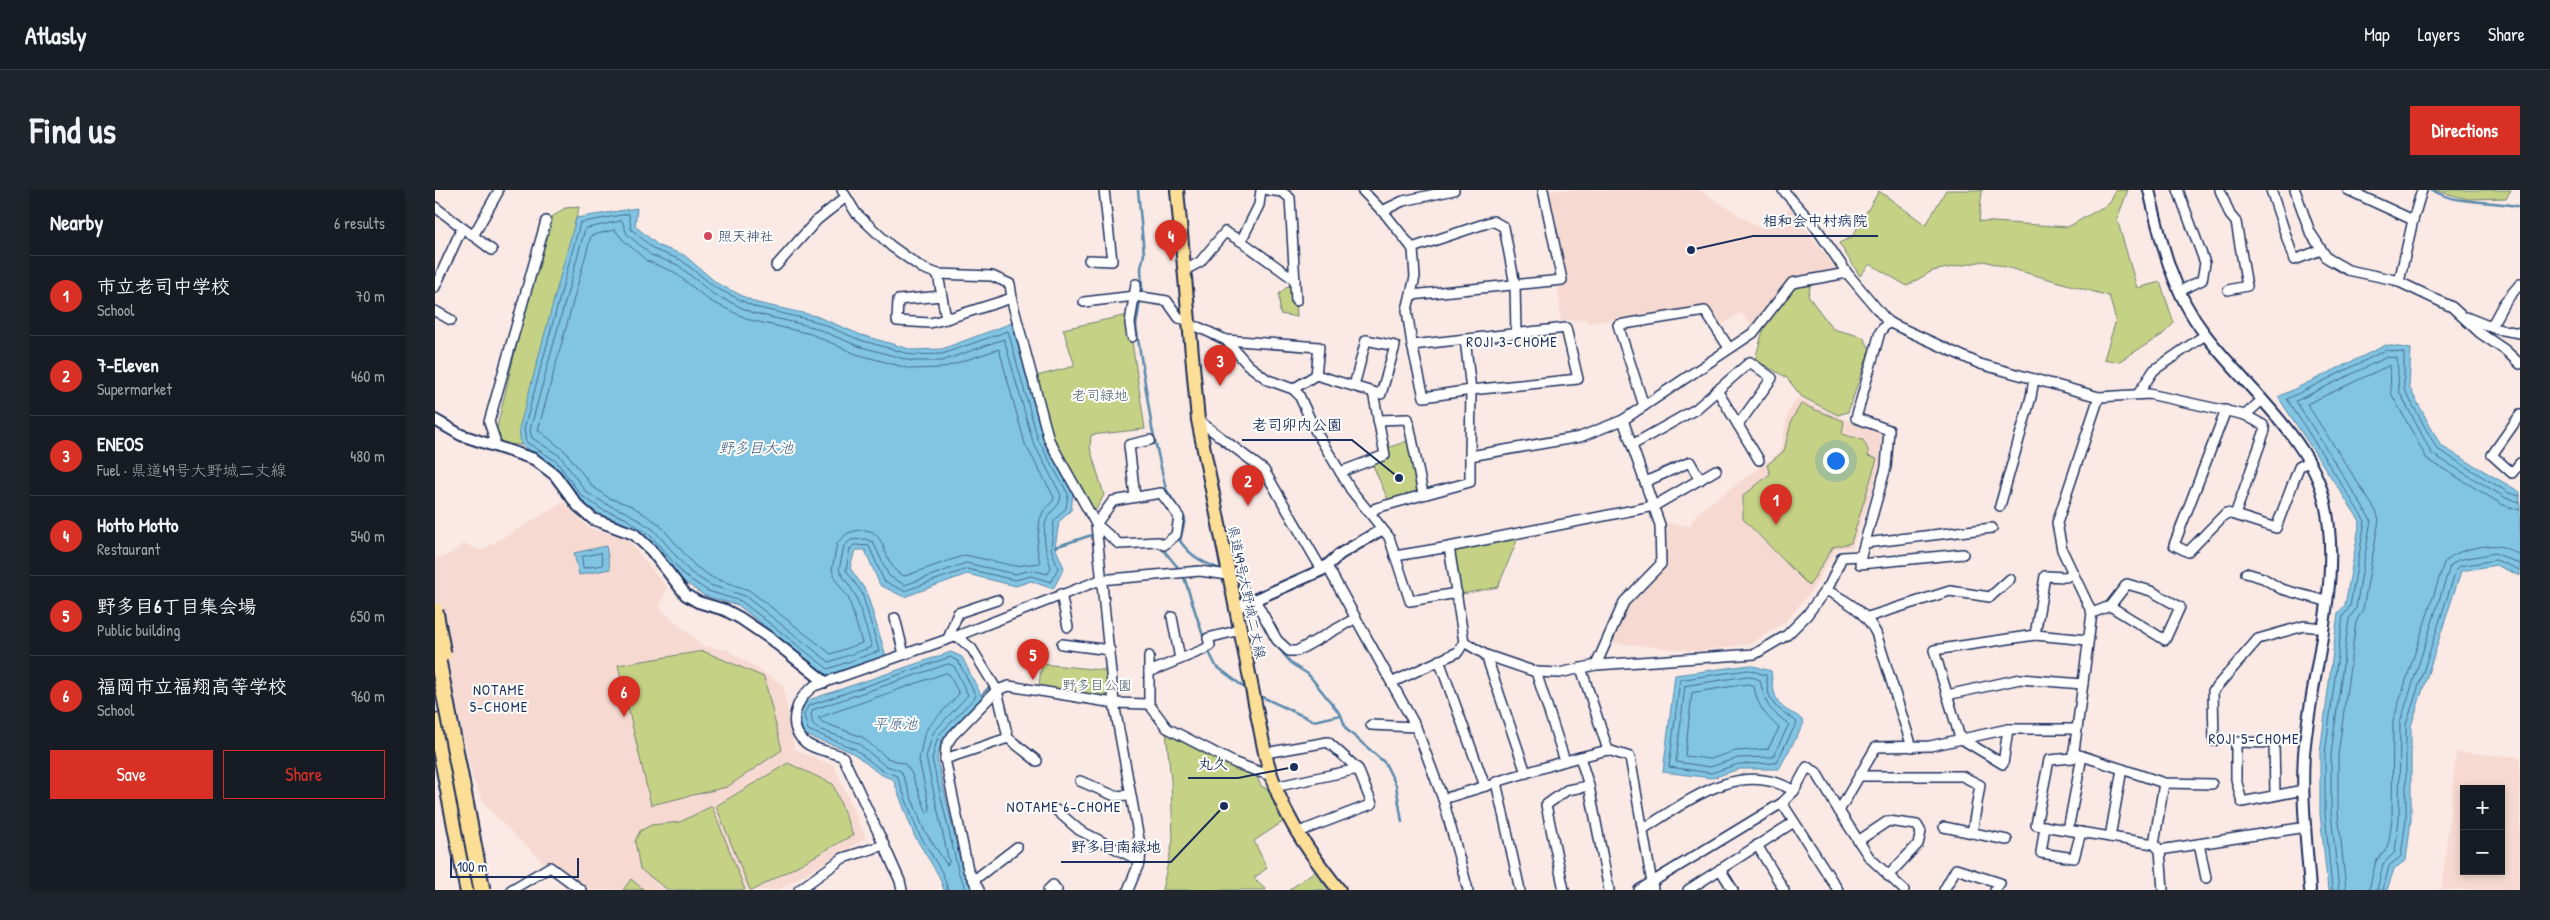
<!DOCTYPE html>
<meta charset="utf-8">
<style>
body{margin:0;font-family:"Patrick Hand","Klee One",sans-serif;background:#20242c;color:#f1f3f6}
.controls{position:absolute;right:15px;bottom:15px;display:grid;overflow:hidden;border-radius:0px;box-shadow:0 2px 8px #0003}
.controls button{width:45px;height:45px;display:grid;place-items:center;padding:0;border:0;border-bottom:1px solid #363941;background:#171b24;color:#f1f3f6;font:25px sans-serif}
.scale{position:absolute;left:15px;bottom:12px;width:129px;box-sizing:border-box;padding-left:5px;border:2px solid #1b2f5e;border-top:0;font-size:14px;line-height:18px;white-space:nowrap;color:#1b2f5e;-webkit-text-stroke:4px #fff;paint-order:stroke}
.you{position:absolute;left:1400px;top:270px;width:18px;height:18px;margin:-12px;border:4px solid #fff;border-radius:50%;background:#1a73e8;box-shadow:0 0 0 8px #1a73e833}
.badge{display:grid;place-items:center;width:32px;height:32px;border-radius:50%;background:#d93025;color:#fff;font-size:16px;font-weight:700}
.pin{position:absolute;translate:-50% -41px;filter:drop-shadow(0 1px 2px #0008)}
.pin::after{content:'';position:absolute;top:26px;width:18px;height:15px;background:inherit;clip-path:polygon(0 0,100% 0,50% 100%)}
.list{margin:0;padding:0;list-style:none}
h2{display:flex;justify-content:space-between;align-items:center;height:65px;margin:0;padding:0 20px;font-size:21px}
h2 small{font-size:16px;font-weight:400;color:#9ea1a6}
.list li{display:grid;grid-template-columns:32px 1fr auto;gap:15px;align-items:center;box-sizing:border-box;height:80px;padding:0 20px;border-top:1px solid #363941}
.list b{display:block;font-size:19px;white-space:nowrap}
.list p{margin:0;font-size:16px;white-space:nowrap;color:#9ea1a6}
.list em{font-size:16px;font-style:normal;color:#9ea1a6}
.actions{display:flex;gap:10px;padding:15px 20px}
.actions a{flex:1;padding:11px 0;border:1px solid #d93025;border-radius:0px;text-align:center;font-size:18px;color:#d93025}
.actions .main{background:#d93025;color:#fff}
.map{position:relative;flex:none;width:2085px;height:700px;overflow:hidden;border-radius:0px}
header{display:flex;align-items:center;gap:30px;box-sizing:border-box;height:70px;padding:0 25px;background:#171b24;border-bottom:1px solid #363941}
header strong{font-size:24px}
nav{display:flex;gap:28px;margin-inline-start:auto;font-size:18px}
.intro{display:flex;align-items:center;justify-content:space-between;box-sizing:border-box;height:120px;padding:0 30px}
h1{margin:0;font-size:35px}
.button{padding:12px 22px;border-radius:0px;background:#d93025;color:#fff;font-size:18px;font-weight:700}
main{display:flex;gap:30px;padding:0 30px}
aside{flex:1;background:#171b24;border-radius:0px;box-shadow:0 2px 8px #0003}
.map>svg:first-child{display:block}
.built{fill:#f6dad1;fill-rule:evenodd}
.green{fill:#c5d285;stroke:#708072}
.water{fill:#81c5e2;stroke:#5889ad}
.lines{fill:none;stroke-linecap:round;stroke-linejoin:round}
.shore{stroke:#446b93;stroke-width:1}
.stream{stroke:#5889ad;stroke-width:2.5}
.minor-casing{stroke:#1b2f5e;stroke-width:12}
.tertiary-casing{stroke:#1b2f5e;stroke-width:14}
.primary-casing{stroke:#1b2f5e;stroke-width:16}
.motorway-casing{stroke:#1b2f5e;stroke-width:19}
.minor{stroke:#fff;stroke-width:9}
.tertiary{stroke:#fff;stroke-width:10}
.primary{stroke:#fcde96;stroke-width:12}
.motorway{stroke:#fcde96;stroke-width:15}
.motorway-bridge-casing{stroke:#1b2f5e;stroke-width:19;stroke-linecap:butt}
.motorway-bridge{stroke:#fcde96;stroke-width:15}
.poi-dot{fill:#d1495b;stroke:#fff;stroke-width:2}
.labels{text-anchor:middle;stroke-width:4;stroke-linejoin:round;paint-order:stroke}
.poi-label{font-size:14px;fill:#1b2f5e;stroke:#fff;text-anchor:start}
.park-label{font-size:14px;fill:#4e606a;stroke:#fff}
.street-label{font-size:14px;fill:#1b2f5e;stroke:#fff}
.neighbourhood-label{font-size:15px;letter-spacing:1px;fill:#1b2f5e;stroke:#fff}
.water-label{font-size:15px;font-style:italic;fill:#3a5c86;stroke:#fff}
.leader{fill:none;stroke:#1b2f5e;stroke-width:2}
.callout-dot{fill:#1b2f5e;stroke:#fff;stroke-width:2}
.callout-label{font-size:15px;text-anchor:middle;font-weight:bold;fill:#1b2f5e;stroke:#fff;stroke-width:4;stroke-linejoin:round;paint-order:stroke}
</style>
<header>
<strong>Atlasly</strong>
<nav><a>Map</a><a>Layers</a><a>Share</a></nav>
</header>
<div class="intro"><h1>Find us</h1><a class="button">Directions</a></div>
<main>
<aside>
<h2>Nearby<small>6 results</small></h2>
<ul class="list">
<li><span class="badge">1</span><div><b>市立老司中学校</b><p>School</p></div><em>70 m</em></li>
<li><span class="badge">2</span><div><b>7-Eleven</b><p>Supermarket</p></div><em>460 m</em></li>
<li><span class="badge">3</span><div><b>ENEOS</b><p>Fuel · 県道49号大野城二丈線</p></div><em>480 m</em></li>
<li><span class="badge">4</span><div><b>Hotto Motto</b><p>Restaurant</p></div><em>540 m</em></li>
<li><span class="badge">5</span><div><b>野多目6丁目集会場</b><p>Public building</p></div><em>650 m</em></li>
<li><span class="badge">6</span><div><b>福岡市立福翔高等学校</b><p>School</p></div><em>960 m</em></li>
</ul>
<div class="actions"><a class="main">Save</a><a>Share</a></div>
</aside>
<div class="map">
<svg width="2085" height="700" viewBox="0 0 2085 700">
<rect width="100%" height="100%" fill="#fae9e4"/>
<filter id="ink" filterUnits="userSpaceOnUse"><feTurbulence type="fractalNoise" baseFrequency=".02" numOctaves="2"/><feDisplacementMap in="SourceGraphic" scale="10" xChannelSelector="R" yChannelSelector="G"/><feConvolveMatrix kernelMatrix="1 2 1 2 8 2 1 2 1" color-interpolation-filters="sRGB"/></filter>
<g filter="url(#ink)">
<!-- built -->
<g class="built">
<polygon points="1113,0 1264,0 1326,39 1355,18 1402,80 1355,91 1317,136 1306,123 1284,136 1271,117 1154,133 1151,129 1126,131 1123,95 1133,93"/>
<polygon points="1362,208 1447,245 1446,277 1417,357 1401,359 1375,403 1350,432 1315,454 1265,461 1177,453 1194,413 1229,375 1229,333 1255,336 1261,324 1345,262 1353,223"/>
<polygon points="129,312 153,338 191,348 232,398 224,417 268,456 293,460 348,495 359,559 399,576 431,648 343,700 154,700 117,670 108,672 67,633 49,613 37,587 0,410 0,369 13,365 29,354 47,360"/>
<path d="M2021,562L2085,567V700H2004L2007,697ZM2029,599H2066V681H2029Z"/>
</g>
<!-- green -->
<g class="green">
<polygon points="1511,0 1547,0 1544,31 1633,37 1675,13 1681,0 1693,0 1682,29 1702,98 1725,92 1739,133 1727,145 1683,172 1669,169 1681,130 1674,106 1549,71 1497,81 1472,96 1435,74 1425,86 1404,53 1417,47 1444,1 1491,35"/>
<polygon points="1999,0 2076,0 2071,8 2032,9"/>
<polygon points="144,17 86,255 58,254 111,31 130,18"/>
<polygon points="860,90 862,127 845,124 844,104"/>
<polygon points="1376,93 1373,106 1398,139 1428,147 1435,159 1413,222 1403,225 1367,207 1351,187 1320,170 1329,137 1359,96"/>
<polygon points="693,125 710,239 656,245 655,258 669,305 657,327 614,250 598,187 640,176 628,139"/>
<polygon points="1366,214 1409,231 1407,244 1428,250 1433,260 1433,266 1442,269 1416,353 1398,357 1374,396 1308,329 1308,306 1335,284 1332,275 1349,261 1357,229"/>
<polygon points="978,249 988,304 955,314 936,271 949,259"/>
<polygon points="1085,343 1063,397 1022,405 1014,357"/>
<polygon points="268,461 329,487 347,560 292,597 216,615 183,475"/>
<polygon points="607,474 676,481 679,513 603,501"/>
<polygon points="731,542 762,559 821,585 826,596 834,600 849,631 819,651 832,678 819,688 831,700 727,700 738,650 736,590"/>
<polygon points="353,573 398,594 418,645 319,700 315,700 281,616"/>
<polygon points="277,616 310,700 233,700 205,679 200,651 205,641 216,635 245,632"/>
<polygon points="880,681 894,700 854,700"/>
<polygon points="196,689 209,700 188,700"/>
</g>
<!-- water -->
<g class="water">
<polygon points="202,18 200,36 224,56 249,65 283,94 322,113 381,126 426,145 478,160 507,159 577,133 608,248 638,303 636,320 624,332 620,357 629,378 618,399 596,391 581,396 532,384 469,407 445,395 430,360 420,360 415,378 431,401 451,466 392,485 303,415 270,406 247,390 212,348 187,332 166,325 143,310 117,274 86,255 84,239 141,28"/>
<polygon points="1951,155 1976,159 1974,197 2006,256 2085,302 2085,386 2061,375 2026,381 1976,536 1976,630 1971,670 1959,679 1952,700 1893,700 1885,623 1885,563 1903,423 1910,415 1925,331 1843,207"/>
<polygon points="171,356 175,379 144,385 139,363"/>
<path d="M516,462L527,467L547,507L507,549L502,569L528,683L538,700H509L504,686L479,645L458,589C439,584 435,574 419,564C404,554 384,553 368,543L364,524L368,512Z"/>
<path d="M1315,475L1336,481C1338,497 1338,512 1353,521C1360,525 1364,525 1369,533L1344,579H1304L1277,588L1228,582L1240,485Z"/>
</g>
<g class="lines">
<!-- shore -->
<g class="shore">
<polygon points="194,24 196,39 220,60 246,70 281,98 320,117 380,131 425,150 478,165 507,164 573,141 603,250 633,304 631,318 619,331 616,358 623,378 616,392 596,386 580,390 532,379 469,401 449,391 434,356 419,355 415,359 411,380 427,403 444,461 393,479 306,411 273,401 250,386 215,345 190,328 168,320 147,306 121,271 91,252 89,239 145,33"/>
<path d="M187,31L192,44L216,65L243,75L278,104L318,123L378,137L423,156L477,171H507L569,149L598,252L626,305C625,316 620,317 614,325C605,339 611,363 616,377L613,384L596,380L580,384L531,373L470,395L454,386L438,352L430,349L416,350L409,356L404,380L421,406L437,457L394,472L310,406L275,395L255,382L219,340L193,323L171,314L151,302L125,266L97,248L95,240L150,39Z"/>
<path d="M180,40L188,50L212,71L239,82L275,111L315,130L376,144L421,164L476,179L507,178L564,159L590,254L619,307L618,311L609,320L605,329L602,358L605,373L580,376L530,365L470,386C467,385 462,383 460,380C445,361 450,330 413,343L402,353L397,380L400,389L414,409L427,453L396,464L314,400L278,388L260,376L224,334L197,316L174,308L157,296L131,262L103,240L156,46Z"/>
<polygon points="166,363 168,375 148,378 147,367"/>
<polygon points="514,474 519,476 533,505 498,543 491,567 514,672 512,675 489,640 466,581 449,575 423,553 383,539 378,535 376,525 378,520"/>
<polygon points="1314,480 1331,485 1334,505 1340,516 1362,532 1341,573 1304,574 1276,583 1234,577 1245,490"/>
<polygon points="511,483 514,484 524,504 493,537 489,545 484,570 495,620 492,623 476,582 470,574 452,568 427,547 387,532 384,528"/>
<path d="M1314,486L1325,490C1331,516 1333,519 1354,534L1338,567L1303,568L1275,577L1241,572L1250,496Z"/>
<path d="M1313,494L1319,496C1322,516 1330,525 1344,538L1333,559L1301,561L1275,569L1250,566L1257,503Z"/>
<polyline points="513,700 508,684 483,642 462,586 446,580 420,559 373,540 369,525 373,516 515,467 523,471 541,506 503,546 497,569 524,684 532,700"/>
<polyline points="1897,700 1890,623 1890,564 1908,426 1915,416 1930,331 1852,209 1951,160 1969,163 1969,199 2002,259 2074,303 2085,306"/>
<polyline points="1904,700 1896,622 1896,564 1914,429 1921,418 1936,330 1861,211 1952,167 1962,168 1964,201 1997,264 2071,308 2085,312"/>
<polyline points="1911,700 1903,622 1903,565 1921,432 1928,419 1944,330 1941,321 1872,214 1955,175 1956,203 1992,269 2068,315 2085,320"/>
<path d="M1934,700L1941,671L1953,658L1957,629L1958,531L2009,373C2016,361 2050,354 2063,356C2071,357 2078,362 2085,365"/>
<polyline points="1942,700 1948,674 1960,662 1964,629 1965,533 2015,376 2023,370 2060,363 2085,374"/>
<polyline points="1948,700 1954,676 1966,666 1971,630 1971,535 2021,380 2025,376 2061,370 2085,380"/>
</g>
<!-- stream -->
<g class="stream">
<path d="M703,0L709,64L706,78L707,99L701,136L717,238L731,299L750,329L745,351C757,368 769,373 788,380"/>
<path d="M1997,0C2024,16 2055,9 2085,17"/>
<polyline points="620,357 660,344"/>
<polyline points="726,357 745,380"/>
<polyline points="798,383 808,388 817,407"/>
<polyline points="748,384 771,455"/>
<polyline points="828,433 835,448 857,474 873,484 906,525 911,539 950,573 961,595 967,632"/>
<polyline points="773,460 781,476 814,501"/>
<polyline points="547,505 555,496"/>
<polyline points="823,505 879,531 906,525"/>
</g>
<defs>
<g id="minor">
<polyline points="407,0 421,23 456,56 487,78 503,84 557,86 575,94 578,115 614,250 661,334 684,354 723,352 729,355 741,345 744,327 726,303 678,311 661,334 679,513 706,660 705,671 693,700"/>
<polyline points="833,0 847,2 855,8 861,111"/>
<polyline points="927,0 951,25 978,59 980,87 972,120 977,155"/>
<polyline points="1743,0 1770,73 1767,90 1745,101"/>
<polyline points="1785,0 1795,25 1801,32 1812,96 1793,100"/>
<polyline points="1836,0 1859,70 1886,60"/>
<polyline points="1860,0 1875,42 1892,68 1913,80 1960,90 2017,117 2045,143 2070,160 2085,174"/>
<polyline points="1913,0 1978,30 1964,92"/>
<polyline points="0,17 57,60"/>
<polyline points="947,21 968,11 1019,0"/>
<polyline points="1978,30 1987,0"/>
<polyline points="38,46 63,2"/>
<polyline points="806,51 860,90"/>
<polyline points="977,58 1058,31 1069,37 1080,95 1081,143"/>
<polyline points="654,70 677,71 669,0"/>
<polyline points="341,76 382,30 411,7"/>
<polyline points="750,80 765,72 790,42 806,51 824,15 826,0"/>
<polyline points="1412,83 1453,132 1545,174 1664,207 1714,204 1810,225 1826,211"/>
<polyline points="503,84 511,129 495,133 462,131 463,110 507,106"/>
<polyline points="0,97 27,38"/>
<polyline points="976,105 1127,90 1108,0"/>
<polyline points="649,112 700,106 732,111 744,128 753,130"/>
<polyline points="0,121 16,130"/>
<polyline points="2031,127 2061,139 2085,143"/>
<polyline points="511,129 577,108"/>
<polyline points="754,137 763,137 791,150 813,175 833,190 858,199 864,205 880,240 916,300 954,347 975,411 1022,403"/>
<polyline points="2056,137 2069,113 2085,94"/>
<polygon points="1131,138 1143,189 1036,200 989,207 977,155"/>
<polyline points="697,147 695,133 701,94"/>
<polyline points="1030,149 1036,200 1035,266 1145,247 1188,230"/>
<polyline points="791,150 884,157 881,185 858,199"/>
<polyline points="881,185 938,202 946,204 960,156 931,150 919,196"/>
<polyline points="1282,200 1324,270"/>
<polyline points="1703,204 1719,180 1770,145"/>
<polyline points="1209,216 1183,135 1270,121 1294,158"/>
<polyline points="1791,220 1739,355 1753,362 1791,323 1800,325 1830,240 1828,235 1810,225"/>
<polyline points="2085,225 2057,265 2077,283 2085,273"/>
<polyline points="763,230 829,280 887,380"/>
<polyline points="943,230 973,229 988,304"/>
<polyline points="58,254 60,250 54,232 111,31"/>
<polyline points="1197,255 1261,219 1315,172 1337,188 1303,235"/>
<polyline points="905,282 950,265 938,202"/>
<polyline points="1210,292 1255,272 1265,290"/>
<polyline points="700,307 694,255 715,250"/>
<polyline points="1565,316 1596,207 1599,189"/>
<polyline points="936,323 941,318 1035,292 1035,266"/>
<polyline points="1800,325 1841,338 1864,277 1874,271"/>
<polyline points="1430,353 1557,338"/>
<polyline points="1014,357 1219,316 1281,280"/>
<polyline points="960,366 1014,357 1029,452 1051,465 1101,482 1130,571 1145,567 1154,596 1174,700"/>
<polyline points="1426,366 1425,374 1528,364"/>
<polyline points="892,376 981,537 1008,609 1033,700"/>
<polyline points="1811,383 1828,388 1846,399 1891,411"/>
<path d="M1391,400C1412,411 1430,421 1441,443L1477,557"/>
<polyline points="626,404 633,437"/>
<polyline points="820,410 842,450 854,461 862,461 921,428"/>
<polyline points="1657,423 1675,416 1692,394 1716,401 1745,417 1730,450 1675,416"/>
<polyline points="737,427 745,469"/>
<polyline points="1433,427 1515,401 1555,407 1575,389"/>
<polyline points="460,428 469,464"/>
<polyline points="1600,445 1610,386 1631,387 1638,383"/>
<polyline points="522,446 537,459 562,500 573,548 602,571"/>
<polyline points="513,449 523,423 562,410"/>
<polyline points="627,454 675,460"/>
<polyline points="1051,465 1091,583"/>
<polyline points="714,466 714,482"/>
<polyline points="1004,470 1050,596"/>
<polyline points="1161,475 1320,464 1352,445 1372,425 1395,394 1407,367 1426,366 1451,277 1454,240 1421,228 1445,142 1453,132"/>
<polyline points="1101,482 1124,483 1161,475 1189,412 1226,374 1225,335 1188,230 1318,143 1357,93 1412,83 1380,36 1348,0"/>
<polyline points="958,492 1023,462 1029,452"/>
<polyline points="1512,505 1585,489 1648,494"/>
<polyline points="714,514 732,538 800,573 836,586"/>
<polyline points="936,535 981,537"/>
<polyline points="1573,539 1568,574 1525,548 1499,460 1600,445 1653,450"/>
<polyline points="1642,539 1657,423 1627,360 1622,333 1664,207"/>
<polyline points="1779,551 1778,501 1823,449 1869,436 1887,438"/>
<polyline points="1173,560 1195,567 1218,699"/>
<polyline points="830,563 893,552 923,579 937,614 861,643"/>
<polyline points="1638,563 1687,579 1675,647"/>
<polyline points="1145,567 1173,560 1146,478"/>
<polyline points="510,569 573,548"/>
<polyline points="1687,579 1729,593 1777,594"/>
<polyline points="1424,586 1527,586 1545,595 1537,643"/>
<polyline points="645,591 680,606 694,605"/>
<polyline points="839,597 923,579"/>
<polyline points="1840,604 1839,553 1801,552 1801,589 1807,612 1868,600"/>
<polyline points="1008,609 1054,595"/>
<polyline points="1347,613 1403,700"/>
<polyline points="621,620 644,640 705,671"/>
<polyline points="1404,621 1434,667 1469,700"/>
<polyline points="1610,636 1606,663 1639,668 1646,642"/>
<polyline points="1509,637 1572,650"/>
<path d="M1208,639C1253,611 1306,568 1359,601"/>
<polyline points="1633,640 1647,566"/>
<polyline points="1423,651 1453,631 1482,635 1486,642 1483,654 1453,686"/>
<polyline points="1719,654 1729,593"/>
<polyline points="1764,654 1771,688"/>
<polyline points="449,655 465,691 467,700"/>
<polyline points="1322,655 1349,700"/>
<polyline points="1725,660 1728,700"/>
<polyline points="1285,679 1298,700"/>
<polyline points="539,690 582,657"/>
<polyline points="76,700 115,677 146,700"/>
<path d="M364,700L408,668L449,655L408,567C397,561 381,561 371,553C350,536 361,509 379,496L522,446L665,390L765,381L793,385"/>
<polyline points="544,700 533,680 510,569 511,556 517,546 562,500 574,496 679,513 714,514 714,482 770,459 775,455 773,448 805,440"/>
<polyline points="613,700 618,695 622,700"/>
<polyline points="1085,700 1061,592 1130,571"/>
<polyline points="1129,700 1111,615 1132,600 1154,596"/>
<polyline points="1204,700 1347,613 1359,601 1372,577 1381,582 1404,621 1441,557 1495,556 1573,539 1642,539 1638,568 1614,570 1601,635 1719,654 1725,660 1871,637"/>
<polyline points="1253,700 1359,632"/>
<polyline points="1509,700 1521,679 1565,693 1560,700"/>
</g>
<g id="tertiary">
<path d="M1714,0C1726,51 1737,102 1770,144C1806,192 1869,243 1887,301C1911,382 1876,480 1869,564C1866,609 1872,655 1875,700"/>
<polyline points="0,230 26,245 99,269 120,285 143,316 158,329 199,344 216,360 251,405 263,412 290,420 305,428 336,449 390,492"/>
<polyline points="801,418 887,380 905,364 946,340"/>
</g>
<path id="primary" d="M742,0L763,230L830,563C843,619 869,656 904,700"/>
<polyline id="motorway" points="0,531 33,700"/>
</defs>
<!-- minor casing -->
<use href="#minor" class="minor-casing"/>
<!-- tertiary casing -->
<use href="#tertiary" class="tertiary-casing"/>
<!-- primary casing -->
<use href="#primary" class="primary-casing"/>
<!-- motorway casing -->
<use href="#motorway" class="motorway-casing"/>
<!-- minor -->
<use href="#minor" class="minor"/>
<!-- tertiary -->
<use href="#tertiary" class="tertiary"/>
<!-- primary -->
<use href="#primary" class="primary"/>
<!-- motorway -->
<use href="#motorway" class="motorway"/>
<defs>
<g id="motorway-bridge">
<polyline points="0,421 8,464"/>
<polyline points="0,455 47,700"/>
</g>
</defs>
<!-- motorway-bridge casing -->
<use href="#motorway-bridge" class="motorway-bridge-casing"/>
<!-- motorway-bridge -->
<use href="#motorway-bridge" class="motorway-bridge"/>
</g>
</g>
<!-- markers -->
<circle class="poi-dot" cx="273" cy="46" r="5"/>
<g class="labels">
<!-- poi labels -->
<g class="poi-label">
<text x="283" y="51">照天神社</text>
</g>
<!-- park labels -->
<g class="park-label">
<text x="665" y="210">老司緑地</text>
<text x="662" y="500">野多目公園</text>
</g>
<!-- street labels -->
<g class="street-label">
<text transform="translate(812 402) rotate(78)" y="5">県道49号大野城二丈線</text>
</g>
<!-- neighbourhood labels -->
<g class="neighbourhood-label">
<text x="1077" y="157">ROJI 3-CHOME</text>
<text x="64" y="505">NOTAME<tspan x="64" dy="17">5-CHOME</tspan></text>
<text x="1819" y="554">ROJI 5-CHOME</text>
<text x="629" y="622">NOTAME 6-CHOME</text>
</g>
<!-- water labels -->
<g class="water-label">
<text x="321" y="263">野多目大池</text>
<text x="460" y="539">平原池</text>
</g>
</g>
<!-- callouts -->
<path class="leader" d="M1256 60L1318 46H1443M964 288L917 250H807M859 577L803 588H753M789 616L736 672H626"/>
<g class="callout-dot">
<circle cx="1256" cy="60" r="5"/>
<circle cx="964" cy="288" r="5"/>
<circle cx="859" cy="577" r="5"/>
<circle cx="789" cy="616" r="5"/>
</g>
<g class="callout-label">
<text x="1380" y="36">相和会中村病院</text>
<text x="862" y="240">老司卯内公園</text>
<text x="778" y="579">丸久</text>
<text x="681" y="662">野多目南緑地</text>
</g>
</svg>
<div class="controls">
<button>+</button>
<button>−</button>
</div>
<div class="scale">100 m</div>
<div class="you"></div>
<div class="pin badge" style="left:1341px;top:335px">1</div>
<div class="pin badge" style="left:813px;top:316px">2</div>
<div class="pin badge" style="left:785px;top:196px">3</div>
<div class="pin badge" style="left:736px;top:71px">4</div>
<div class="pin badge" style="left:598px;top:490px">5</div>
<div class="pin badge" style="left:189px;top:527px">6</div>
</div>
</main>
